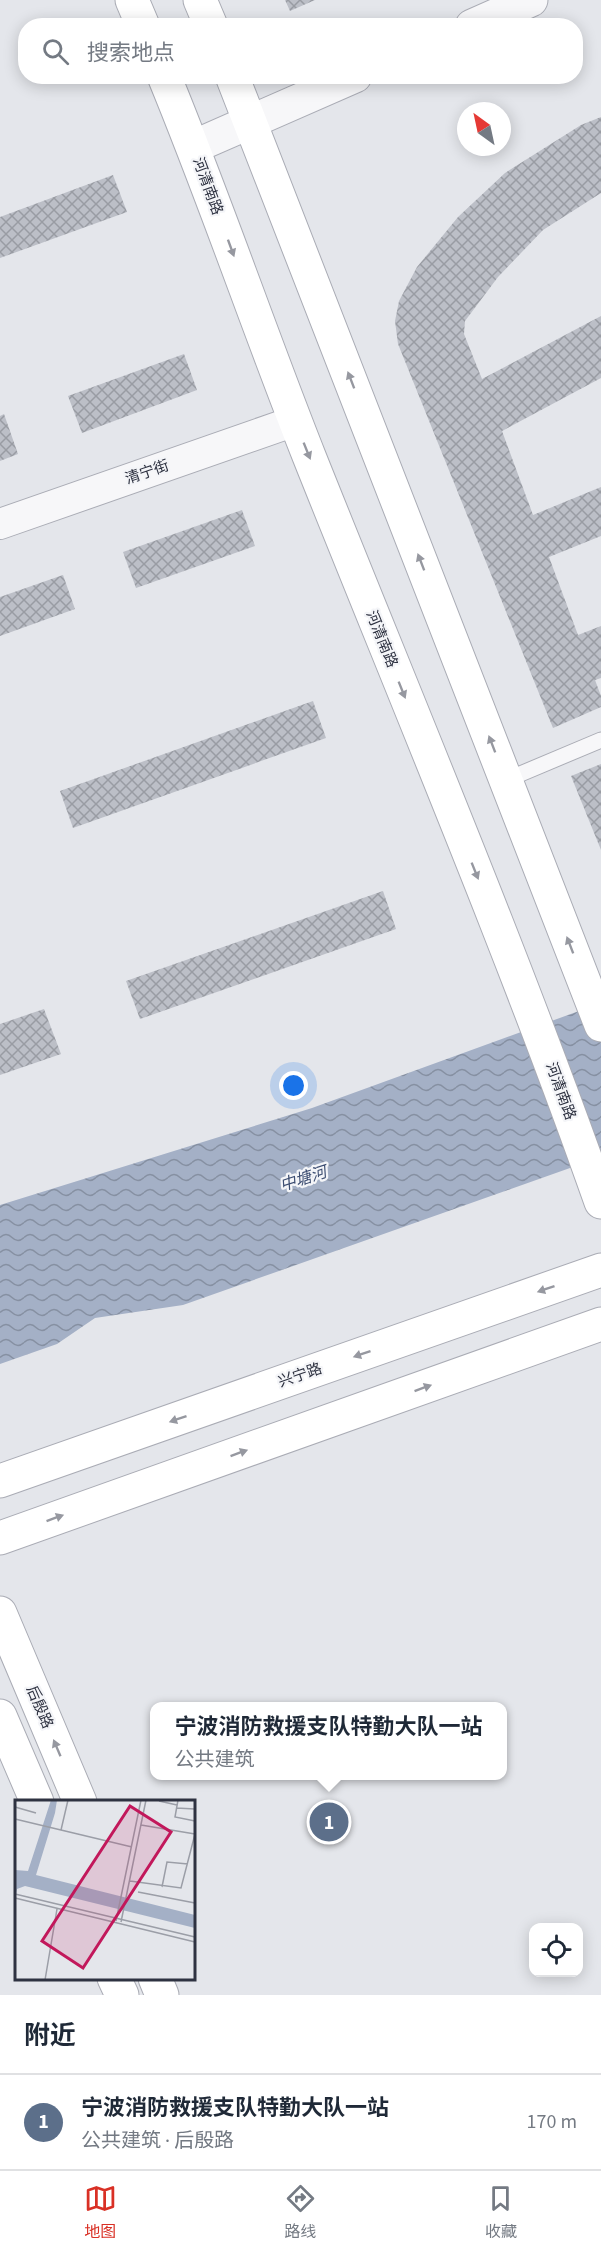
<!DOCTYPE html>
<html lang="zh">
<meta charset="utf-8">
<style>
body{margin:0;font-family:"Source Sans 3","Noto Sans SC",sans-serif;background:#f6f6f7;color:#1f2937}
.controls{position:absolute;right:18px;bottom:18px;display:grid;overflow:hidden;border-radius:12px;box-shadow:0 3px 15px #0003}
.controls button{width:54px;height:54px;display:grid;place-items:center;padding:0;border:0;border-bottom:2px solid #e0e1e3;background:#fff;color:#1f2937;font:30px sans-serif}
.compass{position:absolute;left:457px;top:102px;width:54px;height:54px;border-radius:50%;background:#fff;box-shadow:0 3px 15px #0003;rotate:327deg}
.you{position:absolute;left:294px;top:1086px;width:21px;height:21px;margin:-15px;border:4px solid #fff;border-radius:50%;background:#1a73e8;box-shadow:0 0 0 9px #1a73e833}
.badge{display:grid;place-items:center;width:39px;height:39px;border-radius:50%;background:#d93025;color:#fff;font-size:20px;font-weight:700}
.pin{position:absolute;translate:-50% -50%;border:3px solid #fff;box-shadow:0 2px 6px #0006}
.popup{position:absolute;left:150px;top:1702px;width:357px;height:78px;box-sizing:border-box;display:grid;place-content:center;border-radius:12px;background:#fff;filter:drop-shadow(0 2px 4px #0005);font-size:20px;white-space:nowrap;color:#747a83}
.popup b{font-size:22px;color:#1f2937}
.popup::after{content:'';position:absolute;left:50%;top:100%;margin-left:-12px;border:12px solid transparent;border-top-color:#fff}
.list{margin:0;padding:0;list-style:none}
h2{display:flex;justify-content:space-between;align-items:center;height:78px;margin:0;padding:0 24px;font-size:26px}
h2 small{font-size:20px;font-weight:400;color:#747a83}
.list li{display:grid;grid-template-columns:39px 1fr auto;gap:18px;align-items:center;box-sizing:border-box;height:96px;padding:0 24px;border-top:2px solid #e0e1e3}
.list b{display:block;font-size:22px;white-space:nowrap}
.list p{margin:0;font-size:20px;white-space:nowrap;color:#747a83}
.list em{font-size:20px;font-style:normal;color:#747a83}
.icon{flex:none;width:33px;height:33px;fill:none;stroke:currentColor;stroke-width:2;stroke-linecap:round;stroke-linejoin:round}
.map{position:relative;flex:none;width:601px;height:1995px;overflow:hidden}
.search{position:absolute;background:#fff;box-shadow:0 3px 15px #0003;left:18px;right:18px;top:18px;height:66px;display:flex;align-items:center;gap:15px;box-sizing:border-box;padding:0 21px;border-radius:24px;color:#747a83;font-size:22px}
.sheet{height:174px;background:#fff}
nav{display:flex;justify-content:space-around;align-items:center;box-sizing:border-box;height:84px;border-top:2px solid #e0e1e3;background:#fff;font-size:16px;color:#747a83}
nav a{display:grid;justify-items:center;gap:3px}
nav .on{color:#d93025}
.map>svg:first-child{display:block}
.water{fill:url(#water-waves)}
.building{fill:url(#building-cross-hatch)}
.lines{fill:none;stroke-linecap:round;stroke-linejoin:round}
.service-casing{stroke:#aaacb5;stroke-width:17}
.minor-casing{stroke:#aaacb5;stroke-width:32}
.tertiary-casing{stroke:#aaacb5;stroke-width:35}
.secondary-casing{stroke:#aaacb5;stroke-width:35}
.service{stroke:#f7f7f9;stroke-width:15}
.minor{stroke:#f7f7f9;stroke-width:30}
.tertiary{stroke:#f7f7f9;stroke-width:33}
.secondary{stroke:#fff;stroke-width:33}
.oneway{fill:#9698a0}
.labels{text-anchor:middle;stroke-width:4.5;stroke-linejoin:round;paint-order:stroke}
.street-label{font-size:15px;fill:#2e3241;stroke:#f4f5f8}
.water-label{font-size:16px;font-style:italic;fill:#3c4d71;stroke:#f4f5f8}
.inset-road{fill:none;stroke:#9b9ea7;stroke-width:1.5}
.view{fill:#c2185b;fill-opacity:0.15;stroke:#c2185b;stroke-width:3}
.inset-edge{fill:none;stroke:#2e3241;stroke-width:3}
</style>
<div class="map">
<svg width="601" height="1995" viewBox="0 0 601 1995">
<defs>
<pattern id="water-waves" width="16" height="10" patternUnits="userSpaceOnUse" patternTransform="scale(1.5)"><rect width="16" height="10" fill="#a4b0c6"/><path d="M0 5q4-4 8 0t8 0" fill="none" stroke="#8690a2"/></pattern>
<pattern id="building-cross-hatch" width="8" height="8" patternUnits="userSpaceOnUse" patternTransform="scale(1.5)"><rect width="8" height="8" fill="#bcbfc7"/><path d="M0 0l8 8M0 8l8-8" fill="none" stroke="#999ca3"/></pattern>
</defs>
<rect width="100%" height="100%" fill="#e4e6eb"/>
<!-- water -->
<polygon class="water" points="601,1003 601,1157 183,1305 95,1318 57,1344 0,1364 0,1205 312,1108"/>
<!-- building -->
<g class="building">
<polygon points="285,0 315,0 290,11"/>
<polygon points="601,117 601,193 543,230 498,277 465,321 464,334 482,379 601,316 601,378 502,431 533,515 601,487 601,536 549,557 578,635 601,626 601,678 595,680 601,696 601,707 553,728 398,344 395,321 399,301 417,267 458,217 505,173 581,125"/>
<polygon points="113,175 127,212 0,258 0,217"/>
<polygon points="184,354 197,390 82,433 68,396"/>
<polygon points="4,414 18,454 0,461 0,416"/>
<polygon points="242,510 255,546 136,588 123,552"/>
<polygon points="63,575 75,609 0,636 0,597"/>
<polygon points="313,701 326,738 73,828 60,791"/>
<polygon points="601,764 601,850 571,776"/>
<polygon points="383,891 396,929 140,1019 126,981"/>
<polygon points="44,1009 61,1054 0,1075 0,1024"/>
</g>
<g class="lines">
<defs>
<polyline id="service" points="506,780 601,740"/>
<polyline id="minor" points="0,524 295,421"/>
<g id="tertiary">
<polyline points="472,26 531,0"/>
<polyline points="193,147 355,76"/>
</g>
<g id="secondary">
<polyline points="132,0 143,26"/>
<polyline points="200,0 211,26"/>
<path d="M164,76C216,202 259,330 309,456C408,704 512,950 601,1202"/>
<polyline points="232,76 601,1025"/>
<polyline points="0,1481 601,1270"/>
<polyline points="0,1538 601,1324"/>
<polyline points="0,1613 80,1802"/>
<polyline points="0,1716 37,1802"/>
<polyline points="114,1978 122,1995"/>
<polyline points="155,1978 162,1995"/>
</g>
</defs>
<!-- service casing -->
<use href="#service" class="service-casing"/>
<!-- minor casing -->
<use href="#minor" class="minor-casing"/>
<!-- tertiary casing -->
<use href="#tertiary" class="tertiary-casing"/>
<!-- secondary casing -->
<use href="#secondary" class="secondary-casing"/>
<!-- service -->
<use href="#service" class="service"/>
<!-- minor -->
<use href="#minor" class="minor"/>
<!-- tertiary -->
<use href="#tertiary" class="tertiary"/>
<!-- secondary -->
<use href="#secondary" class="secondary"/>
</g>
<!-- one-way arrows -->
<defs><path id="oneway-solid" d="M-6-.8H1V-3.2L6.5 0L1 3.2V.8H-6Z" transform="scale(1.5)"/></defs>
<g class="oneway">
<use href="#oneway-solid" transform="translate(231 248) rotate(70)"/>
<use href="#oneway-solid" transform="translate(351 380) rotate(-111)"/>
<use href="#oneway-solid" transform="translate(307 451) rotate(68)"/>
<use href="#oneway-solid" transform="translate(421 562) rotate(-111)"/>
<use href="#oneway-solid" transform="translate(402 690) rotate(68)"/>
<use href="#oneway-solid" transform="translate(492 744) rotate(-111)"/>
<use href="#oneway-solid" transform="translate(475 871) rotate(68)"/>
<use href="#oneway-solid" transform="translate(570 945) rotate(-111)"/>
<use href="#oneway-solid" transform="translate(546 1289) rotate(161)"/>
<use href="#oneway-solid" transform="translate(362 1354) rotate(161)"/>
<use href="#oneway-solid" transform="translate(423 1388) rotate(-20)"/>
<use href="#oneway-solid" transform="translate(178 1419) rotate(161)"/>
<use href="#oneway-solid" transform="translate(239 1453) rotate(-20)"/>
<use href="#oneway-solid" transform="translate(55 1518) rotate(-20)"/>
<use href="#oneway-solid" transform="translate(57 1748) rotate(-113)"/>
</g>
<g class="labels">
<!-- street labels -->
<g class="street-label">
<text transform="translate(208 186) rotate(70)" y="5">河清南路</text>
<text transform="translate(147 472) rotate(-19)" y="5">清宁街</text>
<text transform="translate(382 639) rotate(68)" y="5">河清南路</text>
<text transform="translate(561 1091) rotate(70)" y="5">河清南路</text>
<text transform="translate(300 1375) rotate(-19)" y="5">兴宁路</text>
<text transform="translate(40 1707) rotate(67)" y="5">后殷路</text>
</g>
<!-- water labels -->
<g class="water-label">
<text transform="translate(303 1178) rotate(-18)" y="6">中塘河</text>
</g>
</g>
<!-- overview -->
<g transform="translate(15 1800)">
<rect width="180" height="180" fill="#e4e6eb"/>
<path d="M36,0H42L40,13L21,75L180,115V128L10,86L2,89L0,99V70L13,71Z" fill="#a4b0c6"/>
<path class="inset-road" d="M163,0L160,17L180,21M144,1L162,5M0,7L21,13M161,8L180,9M0,19L117,47M126,25L180,34M46,30L53,0M115,81L166,88L180,34M147,87L152,62L173,64M123,92L180,103M0,94L180,137M0,98L180,142M101,121L126,0M106,122L131,0M30,180L42,109"/>
<path class="view" d="M115,6L156,32L68,168L27,141Z"/>
<rect width="180" height="180" class="inset-edge"/>
</g>
</svg>
<div class="controls">
<button><svg class="icon" aria-label="locate" viewBox="0 0 24 24"><circle cx="12" cy="12" r="6"/><path d="M12 2v4M12 18v4M2 12h4M18 12h4"/></svg></button>
</div>
<svg class="compass" viewBox="-18 -18 36 36"><path d="M0-13l5 13h-10z" fill="#e53935"/><path d="M0 13l5-13h-10z" fill="#747a83"/></svg>
<div class="you"></div>
<div class="pin badge" style="left:329px;top:1822px;background:#5c6f8a">1</div>
<div class="popup"><b>宁波消防救援支队特勤大队一站</b>公共建筑</div>
<div class="search"><svg class="icon" aria-label="search" viewBox="0 0 24 24"><circle cx="10" cy="10" r="6"/><path d="M15 15l6 6"/></svg>搜索地点</div>
</div>
<section class="sheet">
<h2>附近<small></small></h2>
<ul class="list">
<li><span class="badge" style="background:#5c6f8a">1</span><div><b>宁波消防救援支队特勤大队一站</b><p>公共建筑 · 后殷路</p></div><em>170 m</em></li>
</ul>
</section>
<nav>
<a class="on"><svg class="icon" aria-label="map" viewBox="0 0 24 24"><path d="M3 6l6-2 6 2 6-2v14l-6 2-6-2-6 2zM9 4v14M15 6v14"/></svg>地图</a>
<a><svg class="icon" aria-label="directions" viewBox="0 0 24 24"><path d="M12 3l9 9-9 9-9-9zM9 14v-3h6M13 9l2 2-2 2"/></svg>路线</a>
<a><svg class="icon" aria-label="saved" viewBox="0 0 24 24"><path d="M7 4h10v16l-5-4-5 4z"/></svg>收藏</a>
</nav>
